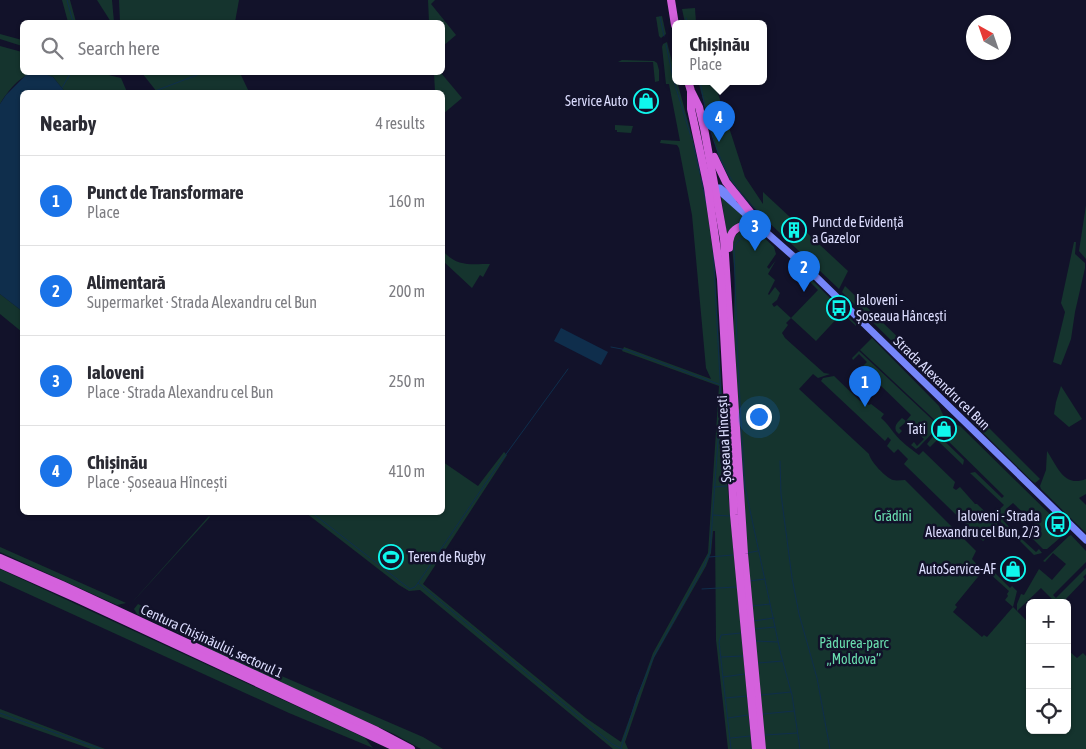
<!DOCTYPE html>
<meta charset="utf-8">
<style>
body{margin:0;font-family:"Asap Condensed",sans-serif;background:#f7f7f7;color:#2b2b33}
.controls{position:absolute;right:15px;bottom:15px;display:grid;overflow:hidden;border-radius:8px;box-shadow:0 1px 4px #0004}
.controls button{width:45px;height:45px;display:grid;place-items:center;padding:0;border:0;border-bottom:1px solid #e1e1e2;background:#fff;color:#2b2b33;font:25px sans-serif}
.compass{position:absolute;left:966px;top:15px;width:45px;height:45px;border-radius:50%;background:#fff;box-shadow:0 1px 4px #0004;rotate:320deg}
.you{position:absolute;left:758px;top:416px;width:18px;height:18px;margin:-12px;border:4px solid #fff;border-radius:50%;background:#1a73e8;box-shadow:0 0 0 8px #1a73e833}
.badge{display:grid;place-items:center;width:32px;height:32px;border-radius:50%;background:#1a73e8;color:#fff;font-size:16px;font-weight:700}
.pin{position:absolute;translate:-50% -41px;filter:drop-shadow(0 1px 2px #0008)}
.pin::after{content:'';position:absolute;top:26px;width:18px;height:15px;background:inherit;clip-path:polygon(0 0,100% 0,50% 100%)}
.popup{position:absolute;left:672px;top:20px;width:95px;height:65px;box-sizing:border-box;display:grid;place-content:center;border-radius:8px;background:#fff;filter:drop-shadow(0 1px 4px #0005);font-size:16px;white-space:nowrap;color:#7c7c81}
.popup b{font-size:19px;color:#2b2b33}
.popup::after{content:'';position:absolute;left:50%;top:100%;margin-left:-10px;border:10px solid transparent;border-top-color:#fff}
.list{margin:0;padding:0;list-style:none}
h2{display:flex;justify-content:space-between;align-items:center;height:65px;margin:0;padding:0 20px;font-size:21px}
h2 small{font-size:16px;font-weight:400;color:#7c7c81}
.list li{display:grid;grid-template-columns:32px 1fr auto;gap:15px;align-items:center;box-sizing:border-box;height:90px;padding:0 20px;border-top:1px solid #e1e1e2}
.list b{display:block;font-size:19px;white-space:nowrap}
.list p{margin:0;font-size:16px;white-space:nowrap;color:#7c7c81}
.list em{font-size:16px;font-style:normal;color:#7c7c81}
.icon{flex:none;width:28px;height:28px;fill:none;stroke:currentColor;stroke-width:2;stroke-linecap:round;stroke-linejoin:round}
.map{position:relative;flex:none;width:1086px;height:749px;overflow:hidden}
.search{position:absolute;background:#fff;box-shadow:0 1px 4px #0004;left:20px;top:20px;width:425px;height:55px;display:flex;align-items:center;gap:12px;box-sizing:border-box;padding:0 18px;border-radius:8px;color:#7c7c81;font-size:19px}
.panel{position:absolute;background:#fff;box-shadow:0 1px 4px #0004;left:20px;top:90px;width:425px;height:425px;border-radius:8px}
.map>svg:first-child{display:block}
.green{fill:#15342e}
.water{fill:#0f2e4c}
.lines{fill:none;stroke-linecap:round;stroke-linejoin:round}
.stream{stroke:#0f2e4c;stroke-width:1}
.secondary{stroke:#7686fa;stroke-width:7}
.trunk{stroke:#d461dc;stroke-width:8}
.labels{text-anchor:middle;stroke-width:5;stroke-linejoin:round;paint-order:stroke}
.poi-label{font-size:14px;fill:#dcddfe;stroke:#12122a;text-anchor:end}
.street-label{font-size:14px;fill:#dcddfe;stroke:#12122a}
.park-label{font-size:14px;fill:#69ddaf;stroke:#12122a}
</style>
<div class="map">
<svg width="1086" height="749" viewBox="0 0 1086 749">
<rect width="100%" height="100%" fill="#12122a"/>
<!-- green -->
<g class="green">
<polygon points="62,0 70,0 76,22 68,22"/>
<polygon points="97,0 112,0 114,22 111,22"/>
<polygon points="119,0 239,0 235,22 120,22"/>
<polygon points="428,0 435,0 431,4 456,35 443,46 442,22 429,22"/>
<polygon points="695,8 696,23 685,23 682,9"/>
<polygon points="662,16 666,34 661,38 659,36 656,17"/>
<polygon points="0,34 22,40 22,46 0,39"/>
<polygon points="667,42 675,74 675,81 677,81 693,140 706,202 715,268 726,470 752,749 728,749 716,640 715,531 713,531 711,553 706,566 654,658 625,742 628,749 613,749 420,590 409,591 399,585 306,513 442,512 443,462 478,486 504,452 507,455 423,584 586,718 621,742 653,653 708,553 719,386 622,351 624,347 711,379 706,368 692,215 679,148 677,145 660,143 661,140 680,141 669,84 666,84 662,47 663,44"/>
<path d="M0,46L22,52V72L34,73C20,75 7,92 0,104Z"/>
<polygon points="622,60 654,61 657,63 659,70 659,81 655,82 653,62 618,62"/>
<polygon points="40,73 100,73 121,78 127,92 65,92 53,77"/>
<polygon points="142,73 240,73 249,92 157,92"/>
<polygon points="434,73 441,73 462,98 443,114 442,92 435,92"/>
<polygon points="698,81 714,81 745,177 763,204 763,192 848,271 839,289 760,214 730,180 718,155"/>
<polygon points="615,125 633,126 631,133 617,132 617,130 615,130"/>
<polygon points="721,196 753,223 727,235"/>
<polygon points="1086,205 1086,259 1079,251"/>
<path d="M747,230C758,231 766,239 774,247L776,254L767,267L769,269L776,260L768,274L775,280L768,294L769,295L775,287L780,293L777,300L772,304L774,307L777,305L791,318L818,290L810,282L812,280L856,324V326L842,313L816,341L791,318L786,323L788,325L782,333L785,338L824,373L830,374L818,378L813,374L799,389L869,454C870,461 886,478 893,480C897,481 901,480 905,480L976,551L972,559L981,569L982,572L955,605L957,607L953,612L982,637L984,635L987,637L1013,607L1005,600L1008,596L1007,594L1009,591L988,572L989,570H992L1010,588L1012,586L1017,591L1013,607L1017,611V604L1021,594L1024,595L1039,569L1052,580L1066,564L1053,553L1045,562L1043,561L1069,536L1071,535L1086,551V562L1053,595L1056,598L1086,568V574L1083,577L1085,579L1062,603H1056L1041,588L1017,611L1030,624V730H1067V654L1070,652L1077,658L1083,653L1086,656V749H765L751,609L733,342L735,279L732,246L734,237L740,231Z"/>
<polygon points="1074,242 1076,242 1075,254 1085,263 1085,268 1075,312 1071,339 1061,365 1053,362 1065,312 1061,303"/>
<path d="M443,251C457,267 470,264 490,264L483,277L480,275L472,288L443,261Z"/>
<polygon points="845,286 910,349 906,355 842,292"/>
<polygon points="0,294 22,311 22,332 0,314"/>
<polygon points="872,338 939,406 945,419 940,425 860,350"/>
<path d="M859,351L939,426L919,447L916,449L911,445L914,442L917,446L924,439L906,422L899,428L902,431L899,434L896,431C894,425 898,422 902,418L906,421L911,415L877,382L871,388L875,391C870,396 865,400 858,396L862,391L866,394L871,388L856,373L867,362L859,354L853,360L852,358Z"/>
<path d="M834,376L860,401L869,405L871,404L884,414L881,418C887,423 890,428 894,433C901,442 911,449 919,455L923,451L955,482L953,488L956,490L960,487L975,504H977L1000,526L983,541L904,464L908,459L898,449L894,453L887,446L891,440L888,437L885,441L821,381L823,378Z"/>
<polygon points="1061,386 1082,419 1069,427 1054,414 1056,402"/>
<polygon points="968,407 1040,479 1035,483 1031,480 965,415 964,411"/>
<polygon points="946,422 960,426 1066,530 1061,537 1047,549 1043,549 1026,532 1027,530 1033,535 1039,528 1013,503 1006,509 1013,516 1010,517 1008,515 1003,520 1010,528 1014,527 1015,528 1013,531 1036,552 1039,549 1042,553 1034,555 997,518 994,517 992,513 996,509 998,511 1004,505 970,473 975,472 1002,498 1004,496 941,434 940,429 946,436 951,431 944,424"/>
<polygon points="934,435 938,435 964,460 963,465 937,440 930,447 927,444"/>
<path d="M1047,451C1057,466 1064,488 1086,479V494L1079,498L1086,505V533L1041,489L1040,486L1046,470Z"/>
<polygon points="209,516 210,517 128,607"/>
<polygon points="0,547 126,603 117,605 0,552"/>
<polygon points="0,569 365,738 373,748 289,713 0,581"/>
<polygon points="138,604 263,668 423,737 443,749 421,749 394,734 228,659 190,638 137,614 134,609"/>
<polygon points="0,709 105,749 91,749 0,717"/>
</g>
<!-- water -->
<g class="water">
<polygon points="40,72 53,77 65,92 22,92 22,311 0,294 0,104 6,95 27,74"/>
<polygon points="561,328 608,352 601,365 554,341"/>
</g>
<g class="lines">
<!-- stream -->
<g class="stream">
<polyline points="67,0 73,22"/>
<polyline points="660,17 664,36"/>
<polyline points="686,18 687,23"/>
<polyline points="666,44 673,78 692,140"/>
<path d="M700,81C707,120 715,159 740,192C749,204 761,214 772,225"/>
<polyline points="62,88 71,72"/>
<polyline points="155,91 205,72"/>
<polyline points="693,143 700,174"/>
<polyline points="701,178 708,212"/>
<path d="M762,237C751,238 741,233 734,247L737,345L744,476L745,487L781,655L792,695L800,749"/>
<polyline points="611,347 627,350 721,385"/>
<polyline points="568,369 496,468 418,583 612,744 622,749"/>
<polyline points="780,461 781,494 792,578 799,614 817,678 830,749"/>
<polyline points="714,487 727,486"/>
<polyline points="311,512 410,589 415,587 418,583"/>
<polyline points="713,515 730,516"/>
<polyline points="747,553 758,551"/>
<polyline points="709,557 733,555"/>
<polyline points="749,581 765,579"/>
<polyline points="702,589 736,587"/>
<polyline points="752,606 770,604"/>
<polyline points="753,621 774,618"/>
<polyline points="754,629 775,627"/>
<polyline points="755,641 778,642"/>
<polyline points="721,657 743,656"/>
<polyline points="758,663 783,661"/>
<polyline points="723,677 745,674"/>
<polyline points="761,695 791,692"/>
<polyline points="725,698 747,696"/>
<polyline points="0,713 101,749"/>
<polyline points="763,714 794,711"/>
<polyline points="728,718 748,715"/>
<polyline points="765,735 797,733"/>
<polyline points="731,738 750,736"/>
<polyline points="621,748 637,697 653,658 704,566 710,552 721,398 713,247"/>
<polyline points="731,749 719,642 721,635 741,633"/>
</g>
<!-- secondary -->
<g class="secondary">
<polyline points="716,188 810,271 1086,540"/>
<polyline points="716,188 720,188 734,199"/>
</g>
<!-- trunk -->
<g class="trunk">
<polyline points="671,0 675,25"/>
<polyline points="688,81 691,91 699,107 704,128 724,239 744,554 762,749"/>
<polyline points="691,93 691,109 708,188 721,279 734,515 756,749"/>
<polyline points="714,157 726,182 751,213"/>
<path d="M729,248C728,227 742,223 759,227"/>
<polyline points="0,558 62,585 377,731 411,749"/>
<polyline points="0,564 76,598 399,749"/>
</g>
</g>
<!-- icons -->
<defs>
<symbol id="shop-ring" viewBox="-11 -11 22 22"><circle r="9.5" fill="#12122a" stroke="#0ff7ed" stroke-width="1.5"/><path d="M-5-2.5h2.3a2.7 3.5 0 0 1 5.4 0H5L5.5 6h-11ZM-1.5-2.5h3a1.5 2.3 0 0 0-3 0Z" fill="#0ff7ed"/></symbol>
<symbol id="building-ring" viewBox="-11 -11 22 22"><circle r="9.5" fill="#12122a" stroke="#0ff7ed" stroke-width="1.5"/><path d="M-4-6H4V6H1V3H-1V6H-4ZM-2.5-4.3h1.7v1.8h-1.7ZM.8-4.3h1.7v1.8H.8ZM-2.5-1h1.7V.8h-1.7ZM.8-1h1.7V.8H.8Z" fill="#0ff7ed"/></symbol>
<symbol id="bus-ring" viewBox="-11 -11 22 22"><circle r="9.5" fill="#12122a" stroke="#0ff7ed" stroke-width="1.5"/><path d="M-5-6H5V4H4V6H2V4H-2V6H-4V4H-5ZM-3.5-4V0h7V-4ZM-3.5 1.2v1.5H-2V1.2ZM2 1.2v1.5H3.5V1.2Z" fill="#0ff7ed"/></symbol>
<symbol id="stadium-ring" viewBox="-11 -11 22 22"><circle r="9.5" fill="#12122a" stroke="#0ff7ed" stroke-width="1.5"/><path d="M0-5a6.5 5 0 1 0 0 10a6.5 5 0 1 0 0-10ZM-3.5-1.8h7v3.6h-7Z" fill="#0ff7ed"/></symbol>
</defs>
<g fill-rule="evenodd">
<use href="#shop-ring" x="632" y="87" width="28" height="28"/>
<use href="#building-ring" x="780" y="216" width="28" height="28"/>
<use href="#bus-ring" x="825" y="294" width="28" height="28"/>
<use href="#shop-ring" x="930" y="415" width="28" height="28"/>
<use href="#bus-ring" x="1044" y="510" width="28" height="28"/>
<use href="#stadium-ring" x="377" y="543" width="28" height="28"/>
<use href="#shop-ring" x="999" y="555" width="28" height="28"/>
</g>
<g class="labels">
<!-- poi labels -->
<g class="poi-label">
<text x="628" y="106">Service Auto</text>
<text x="812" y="227" text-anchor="start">Punct de Evidență<tspan x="812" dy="16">a Gazelor</tspan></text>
<text x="856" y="305" text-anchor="start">Ialoveni -<tspan x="856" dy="16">Șoseaua Hâncești</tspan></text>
<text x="926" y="434">Tati</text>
<text x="1040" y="521">Ialoveni - Strada<tspan x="1040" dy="16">Alexandru cel Bun, 2/3</tspan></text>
<text x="408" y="562" text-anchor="start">Teren de Rugby</text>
<text x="996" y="574">AutoService-AF</text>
</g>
<!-- street labels -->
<g class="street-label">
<text transform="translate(942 383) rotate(44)" y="5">Strada Alexandru cel Bun</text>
<text transform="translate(724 439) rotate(-93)" y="5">Șoseaua Hîncești</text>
<text transform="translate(212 641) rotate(25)" y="5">Centura Chișinăului, sectorul 1</text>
</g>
<!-- park labels -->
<g class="park-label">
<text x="893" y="521">Grădini</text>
<text x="854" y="648">Pădurea-parc<tspan x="854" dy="16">„Moldova”</tspan></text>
</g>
</g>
</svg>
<div class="controls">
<button>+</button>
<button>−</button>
<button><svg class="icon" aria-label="locate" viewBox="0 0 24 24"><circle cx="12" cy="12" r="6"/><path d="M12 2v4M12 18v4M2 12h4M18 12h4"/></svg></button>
</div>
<svg class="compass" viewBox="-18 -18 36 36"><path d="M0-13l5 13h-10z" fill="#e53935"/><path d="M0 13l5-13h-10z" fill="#7c7c81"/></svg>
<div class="you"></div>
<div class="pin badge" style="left:865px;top:407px">1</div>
<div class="pin badge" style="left:804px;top:292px">2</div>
<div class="pin badge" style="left:755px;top:251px">3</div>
<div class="pin badge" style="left:719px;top:142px">4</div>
<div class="popup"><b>Chișinău</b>Place</div>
<div class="search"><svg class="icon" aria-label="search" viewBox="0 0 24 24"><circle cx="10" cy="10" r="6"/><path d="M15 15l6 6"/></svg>Search here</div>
<section class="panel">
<h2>Nearby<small>4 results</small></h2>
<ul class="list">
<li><span class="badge">1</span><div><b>Punct de Transformare</b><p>Place</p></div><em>160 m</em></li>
<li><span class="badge">2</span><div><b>Alimentară</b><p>Supermarket · Strada Alexandru cel Bun</p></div><em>200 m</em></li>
<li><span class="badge">3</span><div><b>Ialoveni</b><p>Place · Strada Alexandru cel Bun</p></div><em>250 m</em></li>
<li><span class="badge">4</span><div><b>Chișinău</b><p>Place · Șoseaua Hîncești</p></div><em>410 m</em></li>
</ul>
</section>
</div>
